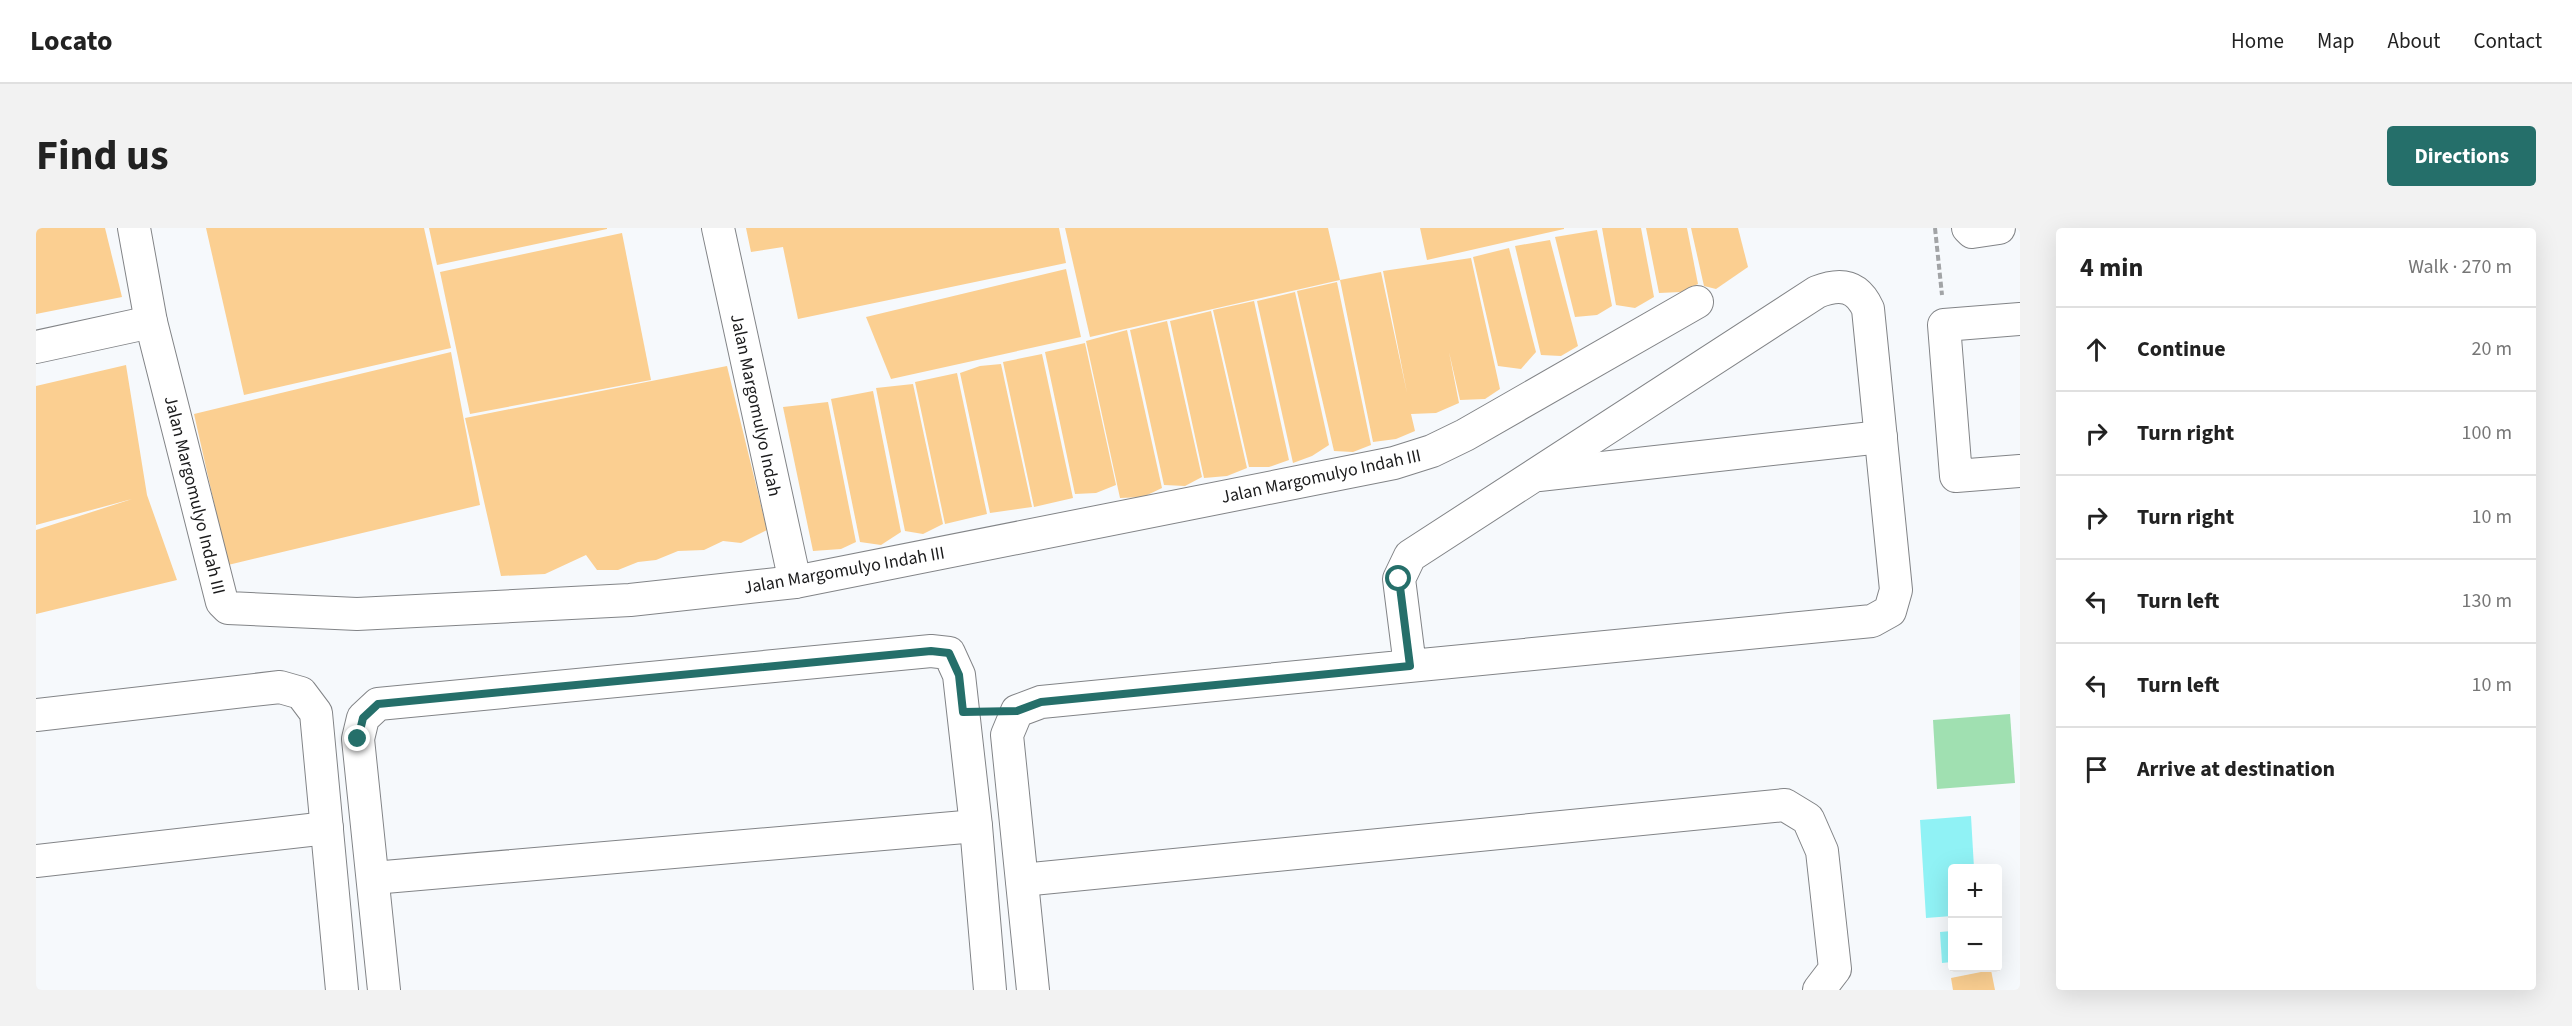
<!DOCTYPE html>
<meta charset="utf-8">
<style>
body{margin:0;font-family:"Source Sans 3",sans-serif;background:#f2f2f2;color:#222}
.controls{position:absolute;right:18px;bottom:18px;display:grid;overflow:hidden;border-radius:6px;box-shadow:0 6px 24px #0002}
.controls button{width:54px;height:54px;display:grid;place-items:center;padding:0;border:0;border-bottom:2px solid #e0e0e0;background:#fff;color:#222;font:30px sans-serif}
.stop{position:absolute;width:18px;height:18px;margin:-14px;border:4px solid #256f6a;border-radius:50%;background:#fff}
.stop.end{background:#256f6a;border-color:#fff;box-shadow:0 2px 6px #0008}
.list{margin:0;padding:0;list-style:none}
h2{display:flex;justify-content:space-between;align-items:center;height:78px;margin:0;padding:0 24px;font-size:26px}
h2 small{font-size:20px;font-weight:400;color:#767676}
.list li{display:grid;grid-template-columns:39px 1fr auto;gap:18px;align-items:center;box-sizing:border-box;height:84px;padding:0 24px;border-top:2px solid #e0e0e0}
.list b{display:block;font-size:22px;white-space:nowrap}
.list em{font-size:20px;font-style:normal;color:#767676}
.icon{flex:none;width:33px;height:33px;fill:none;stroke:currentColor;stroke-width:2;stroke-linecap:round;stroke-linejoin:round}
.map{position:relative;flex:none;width:1984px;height:762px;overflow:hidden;border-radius:6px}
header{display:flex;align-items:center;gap:36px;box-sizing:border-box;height:84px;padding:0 30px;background:#fff;border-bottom:2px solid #e0e0e0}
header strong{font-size:28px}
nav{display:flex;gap:33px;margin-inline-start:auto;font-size:21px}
.intro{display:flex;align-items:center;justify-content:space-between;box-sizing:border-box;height:144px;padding:0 36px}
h1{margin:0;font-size:42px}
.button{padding:15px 27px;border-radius:6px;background:#256f6a;color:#fff;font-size:21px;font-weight:700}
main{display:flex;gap:36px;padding:0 36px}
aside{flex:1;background:#fff;border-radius:6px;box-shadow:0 6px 24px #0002}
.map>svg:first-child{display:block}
.grass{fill:#a0e0b1}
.water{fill:#90f2f5}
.building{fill:#fbcf91}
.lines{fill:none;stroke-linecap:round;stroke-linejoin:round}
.minor-casing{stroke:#828487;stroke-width:34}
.path{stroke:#a2a4a6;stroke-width:4;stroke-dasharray:6 3;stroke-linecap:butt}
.minor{stroke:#fff;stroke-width:32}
.route{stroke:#256f6a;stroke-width:8}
.labels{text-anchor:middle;stroke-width:4.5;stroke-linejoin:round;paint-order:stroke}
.street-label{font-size:18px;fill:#1b1b1c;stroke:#fff}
</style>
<header>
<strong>Locato</strong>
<nav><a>Home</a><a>Map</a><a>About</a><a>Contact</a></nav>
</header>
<div class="intro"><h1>Find us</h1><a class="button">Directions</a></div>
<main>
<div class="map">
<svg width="1984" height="762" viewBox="0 0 1984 762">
<rect width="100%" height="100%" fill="#f6f9fc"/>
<!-- grass -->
<polygon class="grass" points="1974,486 1979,555 1901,561 1897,492"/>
<!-- water -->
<g class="water">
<polygon points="1935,588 1938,640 1916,640 1916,688 1890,690 1884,592"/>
<polygon points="1916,703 1916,734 1906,735 1904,704"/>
</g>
<!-- building -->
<g class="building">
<polygon points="0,0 69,0 86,69 0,86"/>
<polygon points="170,0 388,0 415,120 208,167"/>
<polygon points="393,0 571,0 571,1 401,37"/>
<polygon points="710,0 1023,0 1030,35 762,91 747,19 715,24"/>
<polygon points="1029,0 1292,0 1304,52 1054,109"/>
<polygon points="1384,0 1528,0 1528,1 1391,32"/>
<polygon points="1566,0 1605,0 1618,69 1599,80 1580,77"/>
<polygon points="1610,0 1651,0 1662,56 1645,64 1623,65"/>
<polygon points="1655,0 1702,0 1712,39 1680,61 1668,58"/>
<polygon points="1561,2 1576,78 1561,87 1539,89 1519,9"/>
<polygon points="586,5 615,152 434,186 404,44"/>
<polygon points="1514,12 1542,118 1525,128 1505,127 1479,18"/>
<polygon points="1473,20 1500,124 1485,141 1462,138 1437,29"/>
<polygon points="1435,30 1464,161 1449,171 1424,172 1413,124 1423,175 1400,185 1375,186 1379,203 1360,211 1337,214 1304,52 1345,44 1371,165 1347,43"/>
<polygon points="1030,41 1045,109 855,151 830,89"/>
<polygon points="1301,54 1335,217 1317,224 1298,223 1261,63"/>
<polygon points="1259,64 1293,217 1276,228 1257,235 1221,73"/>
<polygon points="1218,73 1253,232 1233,239 1213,239 1177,82"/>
<polygon points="1175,83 1211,240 1191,248 1168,250 1134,93"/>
<polygon points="1131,93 1166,249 1149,258 1128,257 1094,102"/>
<polygon points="1091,102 1126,260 1107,269 1084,270 1050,113"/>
<polygon points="1049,115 1080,257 1060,265 1039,266 1009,124"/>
<polygon points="415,124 444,277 192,337 158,186"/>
<polygon points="1006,126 1037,270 998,279 967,134"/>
<polygon points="965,136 996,279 954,285 924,145 944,138"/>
<polygon points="90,137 111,267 141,352 0,386 0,302 96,271 0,297 0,158"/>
<polygon points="691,138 731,302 705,315 687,313 668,322 642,323 620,332 602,334 582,342 561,342 550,327 509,346 465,348 429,190"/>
<polygon points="921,145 951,286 909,296 879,154"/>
<polygon points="877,156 907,296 887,306 869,303 840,160"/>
<polygon points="837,163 865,304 845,317 824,314 795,171"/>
<polygon points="792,174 820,314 805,321 777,323 747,179"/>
<polygon points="1955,742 1959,762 1917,762 1915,750"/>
</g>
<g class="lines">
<defs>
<g id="minor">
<polyline points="98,0 115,94 186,374 192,380 321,386 594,372 759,354 1358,235 1396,223 1429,207 1661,74"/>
<polyline points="682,0 759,354"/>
<polyline points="1932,0 1936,4 1963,0"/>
<polyline points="1984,91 1908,97 1920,248 1984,243"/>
<polyline points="0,119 115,94"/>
<polyline points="1503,247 1845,209"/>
<polyline points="0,487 244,459 265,465 280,485 306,762"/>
<polyline points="0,633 291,600"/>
<polyline points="337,650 940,598"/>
<polyline points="986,652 1749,577 1772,591 1786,623 1799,741 1783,762"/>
<polyline points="348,762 322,511 327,490 342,476 895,423 913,425 923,447 940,598 954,762"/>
<path d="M997,762L971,507L981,483L1005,474L1836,393L1854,383L1860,362L1832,81C1821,57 1804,55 1781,64L1374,328L1363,351L1374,438"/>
</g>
</defs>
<!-- minor casing -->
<use href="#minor" class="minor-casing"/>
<!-- path -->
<polyline class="path" points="1899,0 1906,67"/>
<!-- minor -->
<use href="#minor" class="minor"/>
</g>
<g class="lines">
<!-- route -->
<polyline class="route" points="322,511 327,490 342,476 895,423 913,425 923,447 927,484 981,483 1005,474 1374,438 1363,351"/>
</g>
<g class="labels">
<!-- street labels -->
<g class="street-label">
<text transform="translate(720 177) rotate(78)" y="6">Jalan Margomulyo Indah</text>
<text transform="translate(1285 248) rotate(-12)" y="6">Jalan Margomulyo Indah III</text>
<text transform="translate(159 267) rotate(76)" y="6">Jalan Margomulyo Indah III</text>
<text transform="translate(808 342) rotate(-10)" y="6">Jalan Margomulyo Indah III</text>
</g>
</g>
</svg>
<div class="controls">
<button>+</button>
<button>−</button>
</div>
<div class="stop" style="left:1363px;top:351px"></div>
<div class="stop end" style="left:322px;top:511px"></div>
</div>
<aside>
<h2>4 min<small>Walk · 270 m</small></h2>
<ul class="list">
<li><svg class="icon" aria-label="ahead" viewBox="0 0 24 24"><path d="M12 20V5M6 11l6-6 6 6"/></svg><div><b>Continue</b></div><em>20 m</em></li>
<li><svg class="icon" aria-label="right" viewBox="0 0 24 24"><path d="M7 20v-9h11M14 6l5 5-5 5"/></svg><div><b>Turn right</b></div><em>100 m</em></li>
<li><svg class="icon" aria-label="right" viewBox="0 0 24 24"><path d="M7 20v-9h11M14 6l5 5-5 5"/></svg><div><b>Turn right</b></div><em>10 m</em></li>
<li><svg class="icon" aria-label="left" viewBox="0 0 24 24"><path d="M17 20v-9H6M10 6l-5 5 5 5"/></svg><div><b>Turn left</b></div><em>130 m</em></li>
<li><svg class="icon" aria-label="left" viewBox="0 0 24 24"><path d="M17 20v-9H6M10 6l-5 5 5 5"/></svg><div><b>Turn left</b></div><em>10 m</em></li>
<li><svg class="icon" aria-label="arrive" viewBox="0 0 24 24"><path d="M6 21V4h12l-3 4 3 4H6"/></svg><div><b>Arrive at destination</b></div></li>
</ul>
</aside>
</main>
